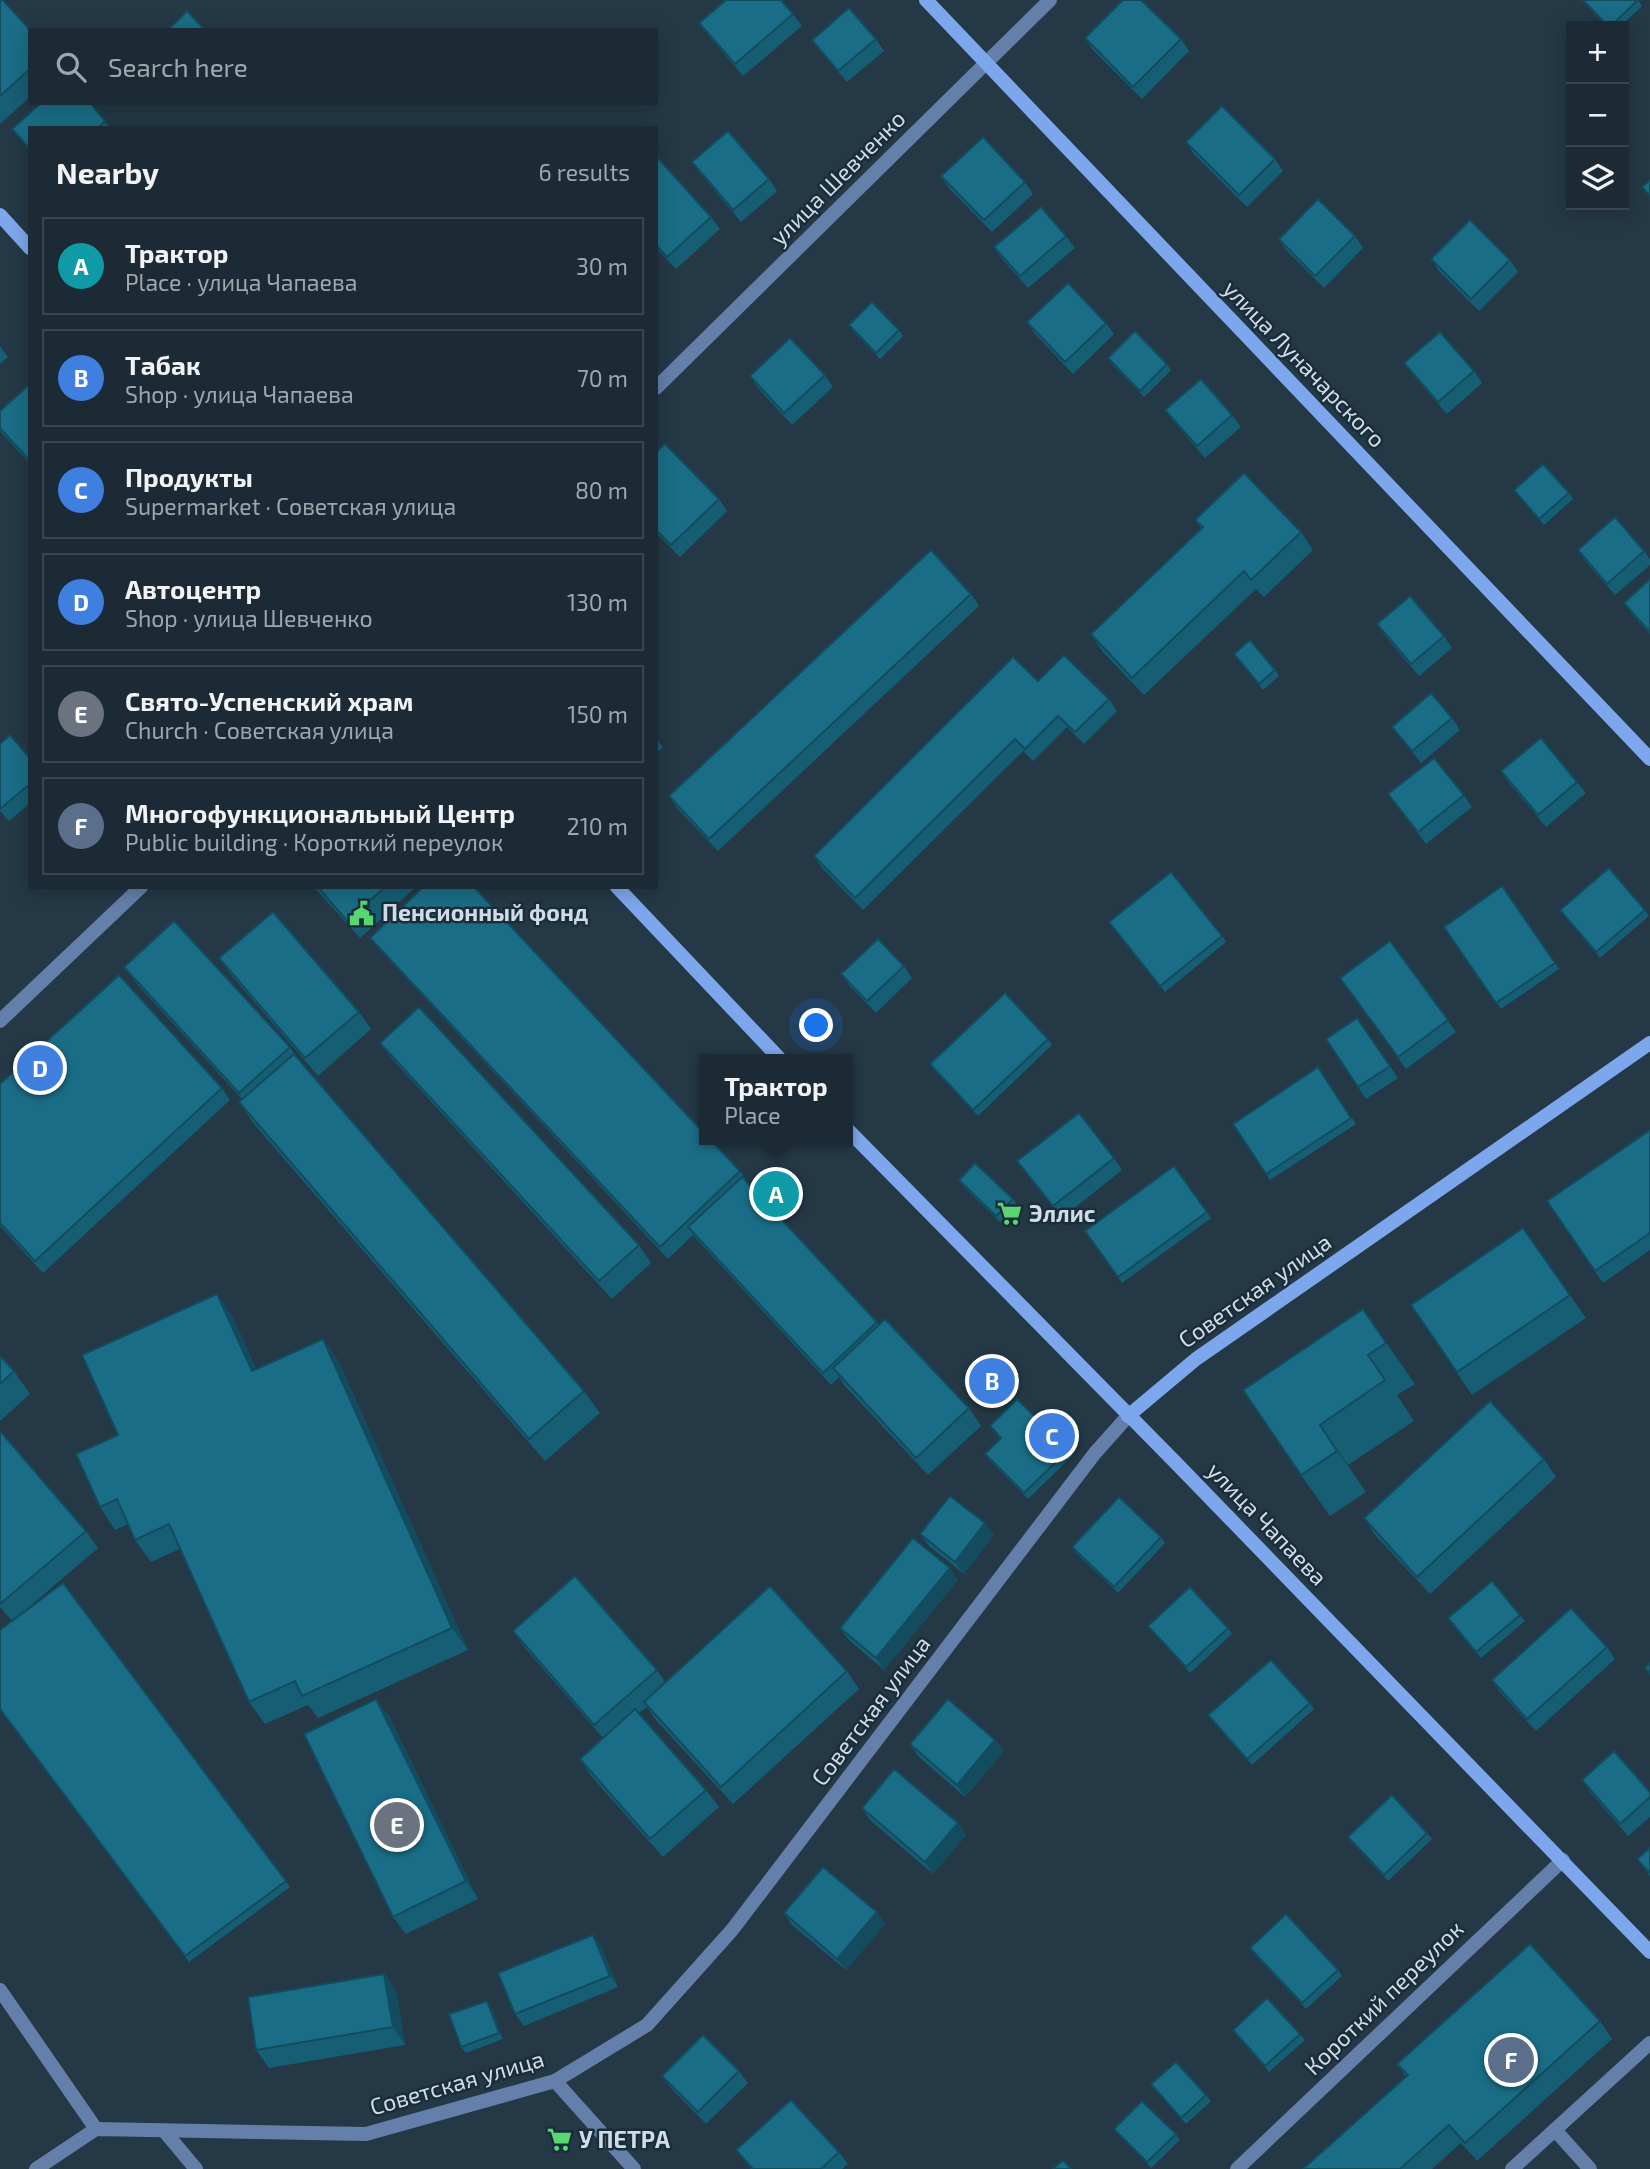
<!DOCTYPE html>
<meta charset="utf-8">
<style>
body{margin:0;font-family:"Exo 2",sans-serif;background:#24323c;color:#f1f3f6}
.controls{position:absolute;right:21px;top:21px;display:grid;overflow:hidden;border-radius:0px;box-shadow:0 4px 18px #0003}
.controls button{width:63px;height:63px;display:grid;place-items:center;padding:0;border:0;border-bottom:2px solid #39464f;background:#1b2a34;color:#f1f3f6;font:35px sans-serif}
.you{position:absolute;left:817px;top:1026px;width:24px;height:24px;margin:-18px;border:5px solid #fff;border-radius:50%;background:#1a73e8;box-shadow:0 0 0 10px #1a73e833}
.badge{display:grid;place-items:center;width:46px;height:46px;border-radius:50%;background:#db2777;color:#fff;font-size:23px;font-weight:700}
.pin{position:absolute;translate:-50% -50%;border:4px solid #fff;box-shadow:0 2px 7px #0006}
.popup{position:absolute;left:699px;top:1054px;width:154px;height:91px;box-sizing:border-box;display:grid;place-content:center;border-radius:0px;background:#1b2a34;filter:drop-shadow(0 2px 5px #0005);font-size:23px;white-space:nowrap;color:#a0a7ac}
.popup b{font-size:26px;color:#f1f3f6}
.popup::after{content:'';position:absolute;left:50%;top:100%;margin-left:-14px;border:14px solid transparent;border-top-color:#1b2a34}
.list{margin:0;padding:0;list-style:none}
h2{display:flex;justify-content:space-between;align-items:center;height:91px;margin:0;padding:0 28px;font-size:30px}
h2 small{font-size:23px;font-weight:400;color:#a0a7ac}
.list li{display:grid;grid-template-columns:46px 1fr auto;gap:21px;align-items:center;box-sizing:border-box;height:98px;margin:0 14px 14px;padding:0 14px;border:2px solid #39464f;border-radius:0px}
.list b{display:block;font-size:26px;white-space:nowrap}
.list p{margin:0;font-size:23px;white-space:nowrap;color:#a0a7ac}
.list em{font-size:23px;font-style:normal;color:#a0a7ac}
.icon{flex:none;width:38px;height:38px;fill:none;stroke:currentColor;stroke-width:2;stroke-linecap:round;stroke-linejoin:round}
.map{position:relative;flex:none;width:1650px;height:2169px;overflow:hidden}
.search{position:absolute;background:#1b2a34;box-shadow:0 4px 18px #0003;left:28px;top:28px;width:630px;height:77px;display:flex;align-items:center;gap:18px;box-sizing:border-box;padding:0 24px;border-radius:0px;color:#a0a7ac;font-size:26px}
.panel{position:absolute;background:#1b2a34;box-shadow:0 4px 18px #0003;left:28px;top:126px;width:630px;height:763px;border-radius:0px}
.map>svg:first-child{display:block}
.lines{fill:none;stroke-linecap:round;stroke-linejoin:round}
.service{stroke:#647faa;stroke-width:14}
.minor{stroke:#647faa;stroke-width:14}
.tertiary{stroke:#647faa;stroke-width:14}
.secondary{stroke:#7da7ed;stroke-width:14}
.wall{fill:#165e73}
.shaded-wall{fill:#124c5e}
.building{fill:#1a6d86;stroke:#124c5e;stroke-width:2}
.labels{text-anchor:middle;stroke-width:5;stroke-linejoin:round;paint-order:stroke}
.street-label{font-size:23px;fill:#d1dce6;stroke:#1a2d3b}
.poi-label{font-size:23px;font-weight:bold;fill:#d1dce6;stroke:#1a2d3b;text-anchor:start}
</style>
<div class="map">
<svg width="1650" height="2169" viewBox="0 0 1650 2169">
<rect width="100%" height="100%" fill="#243846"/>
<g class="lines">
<!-- service -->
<g class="service">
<polyline points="1555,2130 1590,2169"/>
<polyline points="1512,2169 1650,2043"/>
</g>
<!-- minor -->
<g class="minor">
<polyline points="656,388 1050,0"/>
<polyline points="0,1990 96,2129"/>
<polyline points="165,2132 196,2169"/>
<polyline points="1237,2169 1563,1860"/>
</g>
<!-- tertiary -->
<g class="tertiary">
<polyline points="0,1021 141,887"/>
<polyline points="555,2081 634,2169"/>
<polyline points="36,2169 96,2129 366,2134 555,2081 647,2025 732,1930 1095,1453 1128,1416"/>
</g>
<!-- secondary -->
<g class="secondary">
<polyline points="926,0 1650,759"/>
<polyline points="0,215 30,248"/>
<polyline points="617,887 780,1059"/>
<polyline points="848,1130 1177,1464 1650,1952"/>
<polyline points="1128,1416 1196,1359 1650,1043"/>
</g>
</g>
<!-- wall -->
<g class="wall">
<polygon points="0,0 30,30 30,97 0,124"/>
<polygon points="1583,0 1638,0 1642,6 1621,26 1606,26 1587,6"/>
<polygon points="793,14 802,26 743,76 708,35 699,23"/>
<polygon points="1085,38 1181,39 1189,51 1142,99 1093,50"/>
<polygon points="876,39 884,51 847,82 821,52 812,40"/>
<polygon points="105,121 110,128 30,128 30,151 12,129"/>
<polygon points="1186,142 1275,159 1283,171 1247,207 1194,154"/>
<polygon points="656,156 711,217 720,229 676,269 656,248"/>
<polygon points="692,162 769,179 777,191 741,222 700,173"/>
<polygon points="941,176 1025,182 1033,194 992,232 949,188"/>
<polygon points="1066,236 1075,248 1028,288 1002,259 994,247"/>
<polygon points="1355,236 1363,248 1324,288 1287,251 1279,239"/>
<polygon points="1431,259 1510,260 1518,272 1479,311 1439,271"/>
<polygon points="1027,322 1106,323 1114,334 1073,374 1035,334"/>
<polygon points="849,325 899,330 903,336 880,359 853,331"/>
<polygon points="0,346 8,357 0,364"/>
<polygon points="1108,358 1167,364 1171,370 1144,397 1112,364"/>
<polygon points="1404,363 1474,371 1482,383 1447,414 1413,375"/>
<polygon points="825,375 833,387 792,425 758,388 750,376"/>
<polygon points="30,384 30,464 0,431 0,411"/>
<polygon points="1165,410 1232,415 1241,427 1205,458 1174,422"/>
<polygon points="656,452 719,499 727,511 680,557 656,533"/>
<polygon points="1514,490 1569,493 1573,499 1544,525"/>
<polygon points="1195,520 1301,532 1313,550 1264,597 1256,589 1144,695 1103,652 1091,634 1201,528"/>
<polygon points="1578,550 1644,551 1650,559 1650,565 1615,595 1586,562"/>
<polygon points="1650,579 1650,634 1632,614 1624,603"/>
<polygon points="971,594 979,606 718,851 677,808 669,796"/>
<polygon points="1377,624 1444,636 1452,648 1419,676 1385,636"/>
<polygon points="1234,654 1275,670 1279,676 1263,690"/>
<polygon points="1038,681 1109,699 1117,711 1084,744 1067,727 1033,761 1023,751 863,910 822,868 814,856"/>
<polygon points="1452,718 1460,730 1421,763 1392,727"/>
<polygon points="656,739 663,747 656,753"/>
<polygon points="0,744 30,758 30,803 9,821 0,811"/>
<polygon points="1501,771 1577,782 1586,793 1546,827 1509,783"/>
<polygon points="1388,794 1464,795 1472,807 1426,844"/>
<polygon points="1502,886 1559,969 1501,1009 1444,927"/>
<polygon points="314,887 416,887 360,938"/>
<polygon points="1560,910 1645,910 1649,916 1600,958"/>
<polygon points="1114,928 1222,936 1226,942 1165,992"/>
<polygon points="370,938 740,1171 748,1183 879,1325 969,1408 981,1426 928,1475 845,1386 839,1377 831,1385 693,1235 668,1259 379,949"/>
<polygon points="1390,941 1456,1032 1406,1069 1340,978"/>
<polygon points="219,958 359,1012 371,1029 318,1076 232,976"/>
<polygon points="904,966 912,978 876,1013 850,986 841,974"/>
<polygon points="124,967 290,1047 298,1059 584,1391 600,1413 545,1461 254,1124 239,1102 242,1099 137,984"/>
<polygon points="1357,1018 1398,1078 1366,1099 1326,1039"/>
<polygon points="1048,1039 1052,1045 978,1116 934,1070 930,1064"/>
<polygon points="380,1043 639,1245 651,1263 612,1299 393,1060"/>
<polygon points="1318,1067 1356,1124 1270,1180 1233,1124"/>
<polygon points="0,1084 222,1088 230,1100 43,1273 0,1226"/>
<polygon points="1650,1130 1650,1250 1603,1283 1547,1201"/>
<polygon points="1114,1158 1122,1170 1062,1218 1017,1161"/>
<polygon points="1174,1166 1211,1218 1122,1283 1085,1231"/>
<polygon points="959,1180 1013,1199 1017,1205 1000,1222 963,1186"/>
<polygon points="1523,1228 1586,1318 1472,1395 1411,1305"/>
<polygon points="1363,1309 1415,1384 1397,1395 1414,1421 1348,1465 1366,1492 1330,1516 1301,1475"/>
<polygon points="233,1317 256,1369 323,1339 339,1362 468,1650 318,1718 308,1705 265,1724 249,1702 180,1549 151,1562 135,1540 128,1524 115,1530 100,1507 118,1435"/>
<polygon points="0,1356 14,1371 30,1394 0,1421"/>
<polygon points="963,1381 997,1383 1001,1389 985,1404 967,1387"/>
<polygon points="990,1426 1068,1450 1072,1456 1028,1499 989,1460 985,1454 1000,1439"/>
<polygon points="0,1431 86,1531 98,1548 21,1614 63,1583 290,1887 189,1962 0,1709 12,1621 0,1607"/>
<polygon points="1544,1459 1556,1477 1430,1594 1376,1536 1364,1518"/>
<polygon points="920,1534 994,1535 964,1574 929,1546"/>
<polygon points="1161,1537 1165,1543 1118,1593 1076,1553 1072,1547"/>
<polygon points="958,1580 884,1670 848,1639 840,1628"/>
<polygon points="1520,1615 1525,1621 1481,1658 1448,1618"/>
<polygon points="1148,1626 1228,1628 1232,1634 1190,1673"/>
<polygon points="513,1631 657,1670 665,1682 847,1671 859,1689 733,1804 656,1720 647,1707 639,1713 706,1790 719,1807 663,1857 592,1777 580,1759 603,1738 525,1648"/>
<polygon points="1607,1647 1615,1659 1536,1731 1500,1692 1492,1680"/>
<polygon points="1310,1703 1314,1709 1252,1765 1208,1715"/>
<polygon points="389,1716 478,1899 406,1934 393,1917"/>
<polygon points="995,1740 1004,1751 965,1797 918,1756 910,1744"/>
<polygon points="1582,1780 1650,1792 1650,1817 1628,1836 1590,1792"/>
<polygon points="862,1808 958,1823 966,1835 933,1874 870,1820"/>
<polygon points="1427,1833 1432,1839 1388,1881 1352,1843 1348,1837"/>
<polygon points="1650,1848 1650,1876 1637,1859"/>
<polygon points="877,1912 885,1924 846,1970 792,1925 784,1913"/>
<polygon points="601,1946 618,1987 524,2026 515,2014"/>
<polygon points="1250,1948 1338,1970 1342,1976 1306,2009 1254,1954"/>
<polygon points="384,1974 396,1991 405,2045 269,2068 256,2050"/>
<polygon points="487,2001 491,2007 503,2039 466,2053 461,2047"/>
<polygon points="1600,2021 1612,2039 1477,2161 1461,2143 1432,2169 1303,2169 1406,2077 1397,2064"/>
<polygon points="1233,2030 1300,2034 1305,2040 1269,2072"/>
<polygon points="739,2071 748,2083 706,2124 671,2088 662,2076"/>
<polygon points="1151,2084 1206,2095 1211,2101 1186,2124"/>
<polygon points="1114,2129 1176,2134 1180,2140 1151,2168 1119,2135"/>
<polygon points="736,2150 839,2152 848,2164 842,2169 751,2169"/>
</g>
<!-- shaded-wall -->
<g class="shaded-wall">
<polygon points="217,1294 233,1317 268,1394 252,1371"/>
<polygon points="1363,1309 1392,1350 1415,1384 1386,1343"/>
<polygon points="323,1339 339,1362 468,1650 452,1628"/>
<polygon points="1320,1425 1348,1465 1366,1492 1337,1451"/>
<polygon points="985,1523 994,1535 964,1574 955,1562"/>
<polygon points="950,1568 958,1580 884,1670 876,1658"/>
<polygon points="376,1699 389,1716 478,1899 466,1881"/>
<polygon points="995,1740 1004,1751 965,1797 957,1785"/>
<polygon points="958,1823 966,1835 933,1874 925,1862"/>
<polygon points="877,1912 885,1924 846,1970 837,1959"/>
<polygon points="593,1935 601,1946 618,1987 610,1976"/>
<polygon points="384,1974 396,1991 405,2045 393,2027"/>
<polygon points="487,2001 491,2007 503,2039 499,2033"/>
</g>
<!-- building -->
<g class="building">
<polygon points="0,0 3,0 30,30 30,69 0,96"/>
<polygon points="726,0 781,0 793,14 735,64 699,23"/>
<polygon points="1123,0 1141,0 1181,39 1133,87 1085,38"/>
<polygon points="1583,0 1638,0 1611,26 1608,26"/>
<polygon points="849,8 876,39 838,71 812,40"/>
<polygon points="187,11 205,30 168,30"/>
<polygon points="41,103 90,103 105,121 98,128 30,128 30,149 12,129"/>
<polygon points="1222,106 1275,159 1239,195 1186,142"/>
<polygon points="728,131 769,179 733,210 692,162"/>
<polygon points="983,137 1025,182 984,220 941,176"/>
<polygon points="656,156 711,217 667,257 656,245"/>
<polygon points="1650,180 1650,196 1642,187"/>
<polygon points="1318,199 1355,236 1315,276 1279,239"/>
<polygon points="1041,207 1066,236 1020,276 994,247"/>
<polygon points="1470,220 1510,260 1471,299 1431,259"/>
<polygon points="1068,283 1106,323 1065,362 1027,322"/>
<polygon points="872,302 899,330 876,353 849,325"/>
<polygon points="1135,331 1167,364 1140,391 1108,358"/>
<polygon points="1440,332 1474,371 1438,402 1404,363"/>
<polygon points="790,338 825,375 784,413 750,376"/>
<polygon points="1201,379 1232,415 1197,446 1165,410"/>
<polygon points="30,384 30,458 28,459 0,428 0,411"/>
<polygon points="665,444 719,499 671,545 656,530 656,452"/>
<polygon points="1543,464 1569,493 1539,519 1514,490"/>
<polygon points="1244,473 1301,532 1251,580 1244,571 1132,678 1091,634 1203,527 1195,520"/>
<polygon points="1615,517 1644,551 1607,584 1578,550"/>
<polygon points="931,550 971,594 709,839 669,796"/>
<polygon points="1650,579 1650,632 1624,603"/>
<polygon points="1410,596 1444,636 1411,664 1377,624"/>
<polygon points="1250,640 1275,670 1259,684 1234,654"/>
<polygon points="1064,655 1109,699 1075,732 1058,716 1025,749 1015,739 855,898 814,856 1013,657 1038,681"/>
<polygon points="1431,693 1452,718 1412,751 1392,727"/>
<polygon points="10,735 30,758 30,784 0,809 0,744"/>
<polygon points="1541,738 1577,782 1538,815 1501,771"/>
<polygon points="1434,758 1464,795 1418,832 1388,794"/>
<polygon points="1609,868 1645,910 1596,952 1560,910"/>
<polygon points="1171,872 1222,936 1160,986 1109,922"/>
<polygon points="1502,886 1555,963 1496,1003 1444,927"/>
<polygon points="318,887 385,887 347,921"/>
<polygon points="423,887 474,887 704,1133 704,1140 711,1140 740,1171 660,1247 370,938"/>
<polygon points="273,912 359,1012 305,1058 219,958"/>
<polygon points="174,921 290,1047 239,1093 124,967"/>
<polygon points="878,939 904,966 867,1001 841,974"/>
<polygon points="1390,941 1448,1020 1398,1057 1340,978"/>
<polygon points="119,975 222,1088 35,1261 0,1223 0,1084"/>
<polygon points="1005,993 1048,1039 973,1110 930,1064"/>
<polygon points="419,1007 639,1245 599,1281 380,1043"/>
<polygon points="1357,1018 1390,1066 1358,1087 1326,1039"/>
<polygon points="294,1054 584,1391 529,1439 239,1102"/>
<polygon points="1318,1067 1351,1118 1266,1174 1233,1124"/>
<polygon points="1079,1113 1114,1158 1053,1206 1017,1161"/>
<polygon points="1650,1130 1650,1233 1595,1271 1547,1201"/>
<polygon points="975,1163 1013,1199 996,1216 959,1180"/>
<polygon points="1174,1166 1207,1212 1118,1277 1085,1231"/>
<polygon points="742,1177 877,1322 823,1373 688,1227"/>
<polygon points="1523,1228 1570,1295 1457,1372 1411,1305"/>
<polygon points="217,1294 252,1371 323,1339 452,1628 302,1696 295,1681 249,1702 169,1524 135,1540 117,1499 100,1507 76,1454 118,1435 82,1355"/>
<polygon points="1363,1309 1386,1343 1368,1355 1385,1380 1320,1425 1337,1451 1301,1475 1243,1390"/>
<polygon points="885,1319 969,1408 916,1458 833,1368"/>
<polygon points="0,1356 14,1371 0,1384"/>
<polygon points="978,1365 997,1383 981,1398 963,1381"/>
<polygon points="1017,1399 1068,1450 1024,1493 985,1454 1001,1438 990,1426"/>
<polygon points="1490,1401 1544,1459 1417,1577 1364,1518"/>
<polygon points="0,1431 86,1531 0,1604"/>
<polygon points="950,1496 985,1523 955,1562 920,1534"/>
<polygon points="1119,1497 1161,1537 1114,1587 1072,1547"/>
<polygon points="913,1538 950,1568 876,1658 840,1628"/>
<polygon points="575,1576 657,1670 594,1725 513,1631"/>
<polygon points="1492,1581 1520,1615 1476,1652 1448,1618"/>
<polygon points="63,1583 286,1881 185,1956 0,1709 0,1630"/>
<polygon points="770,1586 847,1671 721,1787 644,1702"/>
<polygon points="1190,1587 1228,1628 1186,1667 1148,1626"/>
<polygon points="1571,1608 1607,1647 1527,1719 1492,1680"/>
<polygon points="1271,1660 1310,1703 1247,1759 1208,1715"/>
<polygon points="1650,1663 1650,1674 1645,1668"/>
<polygon points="376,1699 466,1881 393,1917 304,1734"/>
<polygon points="948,1699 995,1740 957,1785 910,1744"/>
<polygon points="635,1709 706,1790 650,1839 580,1759"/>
<polygon points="1614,1751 1650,1792 1650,1797 1620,1824 1582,1780"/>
<polygon points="894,1769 958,1823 925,1862 862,1808"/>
<polygon points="1392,1795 1427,1833 1384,1875 1348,1837"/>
<polygon points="1650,1848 1650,1873 1637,1859"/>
<polygon points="823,1867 877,1912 837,1959 784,1913"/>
<polygon points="1286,1914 1338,1970 1302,2003 1250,1948"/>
<polygon points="593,1935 610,1976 515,2014 498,1973"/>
<polygon points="1530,1944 1600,2021 1465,2143 1449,2125 1400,2169 1303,2169 1408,2075 1397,2064"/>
<polygon points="384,1974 393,2027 256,2050 248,1997"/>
<polygon points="1267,1998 1300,2034 1265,2066 1233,2030"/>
<polygon points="487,2001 499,2033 461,2047 449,2014"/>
<polygon points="703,2035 739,2071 698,2112 662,2076"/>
<polygon points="1176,2062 1206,2095 1181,2118 1151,2084"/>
<polygon points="791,2100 839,2152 821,2169 753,2169 736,2150"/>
<polygon points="1142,2101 1176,2134 1147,2162 1114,2129"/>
<polygon points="1063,2160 1071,2169 1053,2169"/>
</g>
<!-- icons -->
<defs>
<symbol id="civic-bare" viewBox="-9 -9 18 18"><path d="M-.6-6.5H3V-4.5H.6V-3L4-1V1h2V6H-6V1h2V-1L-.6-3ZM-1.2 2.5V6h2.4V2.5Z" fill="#57d671" stroke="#1a2d3b" stroke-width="2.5" paint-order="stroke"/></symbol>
<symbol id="supermarket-bare" viewBox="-9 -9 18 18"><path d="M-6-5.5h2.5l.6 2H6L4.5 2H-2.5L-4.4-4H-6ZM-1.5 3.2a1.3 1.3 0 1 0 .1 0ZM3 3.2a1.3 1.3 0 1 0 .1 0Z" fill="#57d671" stroke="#1a2d3b" stroke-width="2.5" paint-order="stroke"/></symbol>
</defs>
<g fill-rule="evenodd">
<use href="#civic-bare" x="344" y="896" width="35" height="35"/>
<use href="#supermarket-bare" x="992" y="1196" width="35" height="35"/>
<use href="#supermarket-bare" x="542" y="2122" width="35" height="35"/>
</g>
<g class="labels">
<!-- street labels -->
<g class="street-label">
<text transform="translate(838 178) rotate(-45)" y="8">улица Шевченко</text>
<text transform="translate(1304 364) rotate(46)" y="8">улица Луначарского</text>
<text transform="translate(1255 1291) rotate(-35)" y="8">Советская улица</text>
<text transform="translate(1267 1524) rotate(46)" y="8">улица Чапаева</text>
<text transform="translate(871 1711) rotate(-53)" y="8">Советская улица</text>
<text transform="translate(1384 1998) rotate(-44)" y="8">Короткий переулок</text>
<text transform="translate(457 2083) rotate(-16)" y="8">Советская улица</text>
</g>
<!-- poi labels -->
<g class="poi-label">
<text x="382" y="921">Пенсионный фонд</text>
<text x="1029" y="1222">Эллис</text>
<text x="579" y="2148">У ПЕТРА</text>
</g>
</g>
</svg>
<div class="controls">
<button>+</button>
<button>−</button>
<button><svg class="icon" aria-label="layers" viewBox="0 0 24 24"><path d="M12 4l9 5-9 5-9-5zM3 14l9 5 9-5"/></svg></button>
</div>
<div class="you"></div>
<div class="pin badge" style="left:776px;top:1194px;background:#0f9aa8">A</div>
<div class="popup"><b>Трактор</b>Place</div>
<div class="pin badge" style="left:992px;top:1381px;background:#3f7fe0">B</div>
<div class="pin badge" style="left:1052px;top:1436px;background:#3f7fe0">C</div>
<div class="pin badge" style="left:40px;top:1068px;background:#3f7fe0">D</div>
<div class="pin badge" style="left:397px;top:1825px;background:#6b7280">E</div>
<div class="pin badge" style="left:1511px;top:2060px;background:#5c6f8a">F</div>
<div class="search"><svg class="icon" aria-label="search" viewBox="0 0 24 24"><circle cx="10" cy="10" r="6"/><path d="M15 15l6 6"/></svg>Search here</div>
<section class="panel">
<h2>Nearby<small>6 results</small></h2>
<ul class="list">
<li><span class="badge" style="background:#0f9aa8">A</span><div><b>Трактор</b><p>Place · улица Чапаева</p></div><em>30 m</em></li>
<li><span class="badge" style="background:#3f7fe0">B</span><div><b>Табак</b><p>Shop · улица Чапаева</p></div><em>70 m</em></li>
<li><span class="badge" style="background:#3f7fe0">C</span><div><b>Продукты</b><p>Supermarket · Советская улица</p></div><em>80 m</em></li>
<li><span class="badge" style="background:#3f7fe0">D</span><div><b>Автоцентр</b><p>Shop · улица Шевченко</p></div><em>130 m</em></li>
<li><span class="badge" style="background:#6b7280">E</span><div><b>Свято-Успенский храм</b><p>Church · Советская улица</p></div><em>150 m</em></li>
<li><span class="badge" style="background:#5c6f8a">F</span><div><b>Многофункциональный Центр</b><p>Public building · Короткий переулок</p></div><em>210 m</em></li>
</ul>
</section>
</div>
